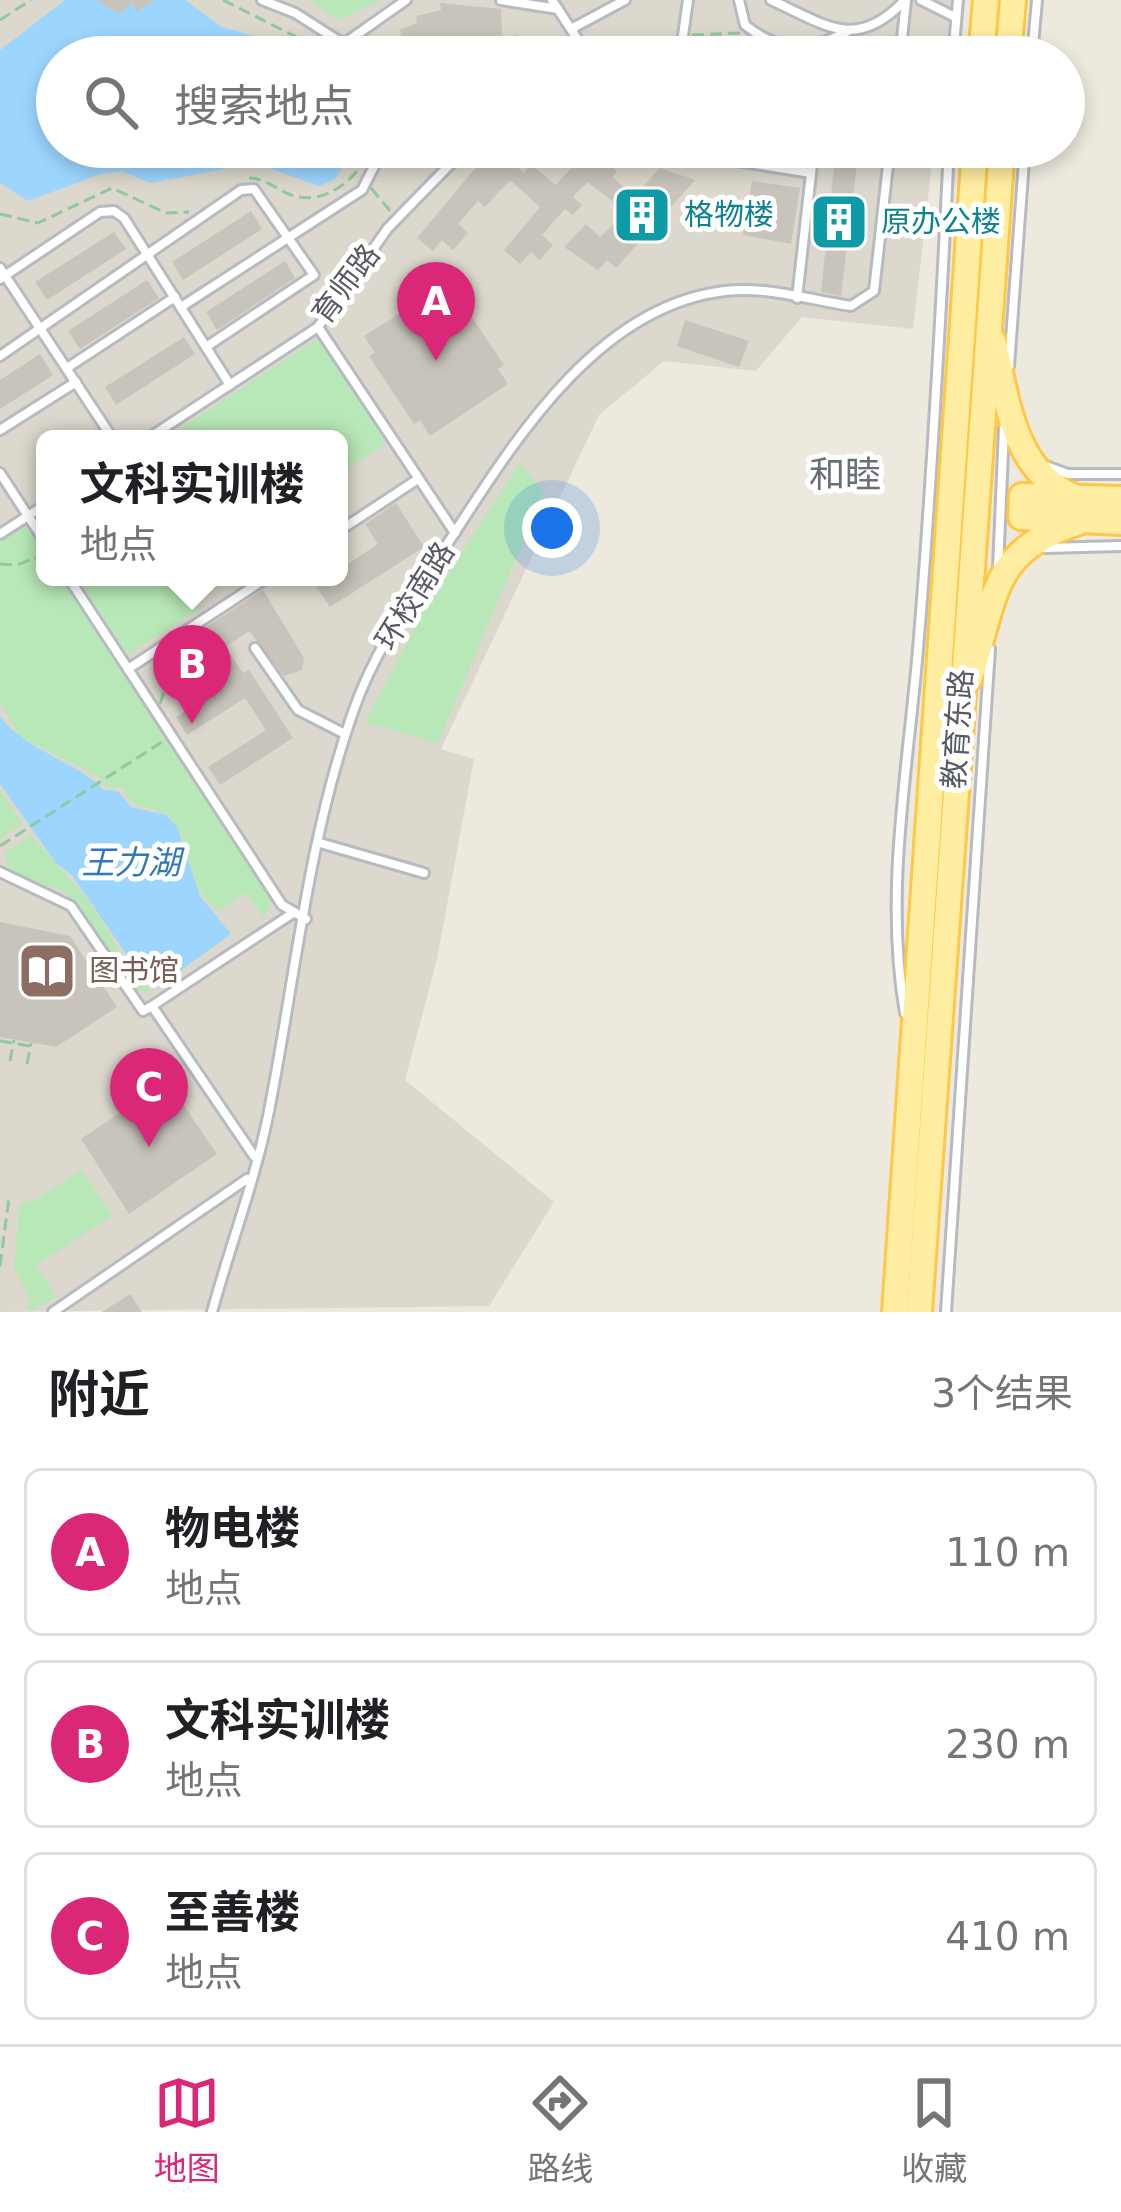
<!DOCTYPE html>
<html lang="zh">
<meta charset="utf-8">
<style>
body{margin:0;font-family:"DejaVu Sans","Noto Sans SC",sans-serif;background:#f6f6f6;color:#202124}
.you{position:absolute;left:552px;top:528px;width:42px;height:42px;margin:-30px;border:9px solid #fff;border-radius:50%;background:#1a73e8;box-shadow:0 0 0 18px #1a73e833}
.badge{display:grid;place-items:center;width:78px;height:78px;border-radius:50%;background:#db2777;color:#fff;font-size:39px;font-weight:700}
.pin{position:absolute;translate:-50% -99px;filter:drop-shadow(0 3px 6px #0008)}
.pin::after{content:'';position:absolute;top:63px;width:42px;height:36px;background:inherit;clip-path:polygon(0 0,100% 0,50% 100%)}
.popup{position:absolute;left:36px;top:430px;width:312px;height:156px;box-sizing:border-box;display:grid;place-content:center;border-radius:18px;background:#fff;filter:drop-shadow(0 3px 9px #0005);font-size:39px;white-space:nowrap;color:#757577}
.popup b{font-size:45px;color:#202124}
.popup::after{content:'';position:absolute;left:50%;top:100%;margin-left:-24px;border:24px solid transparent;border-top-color:#fff}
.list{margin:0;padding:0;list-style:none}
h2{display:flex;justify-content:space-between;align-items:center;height:156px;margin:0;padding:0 48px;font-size:51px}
h2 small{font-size:39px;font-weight:400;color:#757577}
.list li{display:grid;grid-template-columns:78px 1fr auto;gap:36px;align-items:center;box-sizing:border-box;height:168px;margin:0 24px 24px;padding:0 24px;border:3px solid #e0e0e0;border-radius:18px}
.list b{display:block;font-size:45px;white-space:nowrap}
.list p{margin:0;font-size:39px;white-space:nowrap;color:#757577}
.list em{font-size:39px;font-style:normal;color:#757577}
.icon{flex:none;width:66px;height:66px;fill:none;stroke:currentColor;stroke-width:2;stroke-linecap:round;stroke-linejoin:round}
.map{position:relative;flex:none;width:1121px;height:1312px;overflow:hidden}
.search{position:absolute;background:#fff;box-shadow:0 6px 18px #0003;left:36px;right:36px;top:36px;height:132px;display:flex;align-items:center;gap:30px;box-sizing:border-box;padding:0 42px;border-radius:66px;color:#757577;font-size:45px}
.sheet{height:732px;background:#fff}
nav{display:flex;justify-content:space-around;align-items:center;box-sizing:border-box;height:168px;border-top:3px solid #e0e0e0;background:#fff;font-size:33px;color:#757577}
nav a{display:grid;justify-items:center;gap:6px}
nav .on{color:#db2777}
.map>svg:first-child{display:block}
.education{fill:#dcd8cd;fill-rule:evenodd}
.green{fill:#b8e8b7}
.water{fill:#9cd6ff}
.building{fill:#c8c4bb}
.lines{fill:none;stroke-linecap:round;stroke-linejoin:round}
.lane-casing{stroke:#b7bac0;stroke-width:14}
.primary-casing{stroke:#ffc745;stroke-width:30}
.path{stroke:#90c99f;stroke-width:3;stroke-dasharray:12 6;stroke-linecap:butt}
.lane{stroke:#fff;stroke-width:8}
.primary{stroke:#ffeea1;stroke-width:24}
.labels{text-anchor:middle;stroke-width:10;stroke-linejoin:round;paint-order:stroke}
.culture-label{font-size:30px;fill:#0d838f;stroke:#fff;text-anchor:start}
.street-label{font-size:30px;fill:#585c62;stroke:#fff}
.education-label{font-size:30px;fill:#785e54;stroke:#fff;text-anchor:start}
.water-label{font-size:33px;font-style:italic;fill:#3077bb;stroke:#fff}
.quarter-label{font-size:36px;fill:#696e74;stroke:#fff}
</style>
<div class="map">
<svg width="1121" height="1312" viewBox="0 0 1121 1312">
<rect width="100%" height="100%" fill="#ede9de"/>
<!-- education -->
<path class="education" d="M0,0H952L945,57H57V147H934L913,329L802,317L756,371L664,361L599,415L441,749L474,759L437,959L405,1080L554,1202L489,1306L0,1312ZM45,439H339V577H45Z"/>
<!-- green -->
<g class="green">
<polygon points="310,0 380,0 339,20"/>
<polygon points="319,338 387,443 339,474 339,439 164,439"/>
<polygon points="520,463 544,492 438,743 365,722 421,616"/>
<path d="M23,528L32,531L45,551V577H62L272,900L264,917L246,893L220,910L209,903C173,859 203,817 131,803L123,788L105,787L100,777L20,737L0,702V542Z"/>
<polygon points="76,577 181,577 201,608 127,655"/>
<polygon points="0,790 22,824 0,839"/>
<polygon points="31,835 86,897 140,983 156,994 131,989 64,891 10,873 5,853"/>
<polygon points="81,1169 112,1216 36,1265 56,1297 29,1312 28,1293 14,1268 20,1203 34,1201"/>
</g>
<!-- water -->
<g class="water">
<polygon points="65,0 185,0 222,27 276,42 295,57 57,57 57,147 357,147 334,180 319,186 255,163 151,183 121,171 101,174 28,201 0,183 0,50"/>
<path d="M0,716C28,753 73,759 104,790L118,791L131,807L166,815L177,827L200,896L231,934L158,987L143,979L72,875L56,863L0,784Z"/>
</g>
<!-- building -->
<g class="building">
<polygon points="96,0 156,0 136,12 132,3 119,14"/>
<polygon points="440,3 501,9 502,38 517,35 525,57 433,57 423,43 405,56 400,30 417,23 416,16 441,10"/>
<polygon points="493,147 524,173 531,164 556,185 581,157 607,162 617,171 612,177 634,196 660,168 695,180 616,268 607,260 598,270 564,247 586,224 600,237 627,212 587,182 573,197 582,205 573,215 565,209 542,235 553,245 540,260 531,252 520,264 504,250 540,207 510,180 485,207 478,201 458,224 468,233 453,250 442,240 433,251 417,238"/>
<polygon points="836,147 859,147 841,296 821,292"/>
<polygon points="752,181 800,188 791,244 743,235"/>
<polygon points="251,211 262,229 183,280 172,262"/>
<polygon points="114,232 126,249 47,300 35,282"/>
<polygon points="285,261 295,278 217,330 206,312"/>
<polygon points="147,280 159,298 80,349 68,331"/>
<polygon points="443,286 453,301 459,298 504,365 498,369 508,384 430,436 420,420 414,424 369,356 375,353 364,336"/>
<polygon points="685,320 749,341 739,367 677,346"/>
<polygon points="184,337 195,354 116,405 105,387"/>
<polygon points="40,354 53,375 0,409 0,380"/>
<polygon points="396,503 424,547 330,607 310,577 339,577 339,570 378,544 365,524"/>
<polygon points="263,590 304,658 302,670 284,676 249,631 225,647 243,673 249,670 293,738 220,785 208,767 266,730 245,698 187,735 176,717 225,685 215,670 198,681 171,650"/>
<polygon points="0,922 70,936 117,1007 56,1047 0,1037"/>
<polygon points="167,1081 217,1154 129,1214 81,1139"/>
<polygon points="130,1294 142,1312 102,1312"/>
</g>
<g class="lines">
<defs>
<g id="lane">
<polyline points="262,0 295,13 364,57"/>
<polyline points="501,0 558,9"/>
<polyline points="552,0 589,57"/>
<path d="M739,0L745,25C780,53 810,52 848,31"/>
<path d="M771,0C826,25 856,52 905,0"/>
<polyline points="921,0 955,17"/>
<polyline points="571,29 625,0"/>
<polyline points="345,43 406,0"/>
<polyline points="423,51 425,57"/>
<polyline points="680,57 688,0"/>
<polyline points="900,57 906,1"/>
<polyline points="953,57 958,0"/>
<polyline points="1032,57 1037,0"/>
<polyline points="649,147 811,173"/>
<polyline points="0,268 113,439"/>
<polyline points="0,279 100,212 114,211 124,218 230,385"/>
<polyline points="797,298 814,147"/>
<polyline points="181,307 362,190 384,147"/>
<polyline points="318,327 455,533"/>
<polyline points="0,356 241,190 254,189 314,275 206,347"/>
<polyline points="1009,366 1025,147"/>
<polyline points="67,368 175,297"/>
<polyline points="0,430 76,382"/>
<polyline points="147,439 318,327 388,228 467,147"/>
<polyline points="1046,466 1068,474 1121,474"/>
<polyline points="0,473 45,542"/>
<polyline points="339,531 418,479"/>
<polyline points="0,534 45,505"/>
<polyline points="1045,548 1121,546"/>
<polyline points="998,569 1004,428"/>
<polyline points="68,577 282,905 306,919"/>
<polyline points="255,648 298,710 345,734"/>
<polyline points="128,669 268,577"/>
<polyline points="320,843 424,873"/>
<polyline points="0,872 71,906 143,1011 152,1006 254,1156"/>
<polyline points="152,1006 293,913"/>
<path d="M905,1013C884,893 908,769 918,649C932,482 941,314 949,147"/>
<polyline points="53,1312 247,1179"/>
<path d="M212,1312C230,1246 256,1178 269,1111C295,979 308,839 353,712C374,651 411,599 446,546C510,448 594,306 725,291C766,286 811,300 851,306L874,291L890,147"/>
<polyline points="946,1312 990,649"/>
</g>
<g id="primary">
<polyline points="981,57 986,0"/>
<polyline points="1008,57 1013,0"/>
<path d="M993,341C1007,397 1012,469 1072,496"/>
<polyline points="1121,499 1022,496 1021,517 1121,522"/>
<path d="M969,679C997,600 987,551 1079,522"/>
<polyline points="895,1312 975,147"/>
<polyline points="919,1312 1002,147"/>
</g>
</defs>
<!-- lane casing -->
<use href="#lane" class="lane-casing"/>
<!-- primary casing -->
<use href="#primary" class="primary-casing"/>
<!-- path -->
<g class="path">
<polyline points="223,0 336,57"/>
<polyline points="0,20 31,0"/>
<polyline points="692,35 742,33"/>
<path d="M249,178C266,178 278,191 294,196C327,205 361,177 369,147"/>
<polyline points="371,188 392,213"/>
<polyline points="0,214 38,223 112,188 166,213 189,212"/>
<polyline points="0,564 17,565 45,554"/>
<polyline points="160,704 176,651"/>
<polyline points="0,846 165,740"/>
<polyline points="0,1041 30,1046"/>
<polyline points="10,1061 14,1040"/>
<polyline points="27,1064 31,1043"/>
<polyline points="0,1266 9,1198"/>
</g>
<!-- lane -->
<use href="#lane" class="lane"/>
<!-- primary -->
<use href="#primary" class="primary"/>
</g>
<!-- icons -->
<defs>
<symbol id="building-square" viewBox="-11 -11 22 22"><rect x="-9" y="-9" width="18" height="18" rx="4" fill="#0f9aa8" stroke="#fff"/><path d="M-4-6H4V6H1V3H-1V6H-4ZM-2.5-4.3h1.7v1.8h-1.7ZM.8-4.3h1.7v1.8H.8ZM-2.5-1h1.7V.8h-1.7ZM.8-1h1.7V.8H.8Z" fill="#fff"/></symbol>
<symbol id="library-square" viewBox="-11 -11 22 22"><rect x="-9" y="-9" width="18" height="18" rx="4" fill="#8d6e63" stroke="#fff"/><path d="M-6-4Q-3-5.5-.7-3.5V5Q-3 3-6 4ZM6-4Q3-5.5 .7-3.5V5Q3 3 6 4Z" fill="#fff"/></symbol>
</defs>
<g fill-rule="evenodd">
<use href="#building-square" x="609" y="182" width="66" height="66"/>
<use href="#building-square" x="806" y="189" width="66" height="66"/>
<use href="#library-square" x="14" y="938" width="66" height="66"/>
</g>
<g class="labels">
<!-- culture labels -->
<g class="culture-label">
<text x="684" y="225">格物楼</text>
<text x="881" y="232">原办公楼</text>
</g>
<!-- street labels -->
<g class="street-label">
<text transform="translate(346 284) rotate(-53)" y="10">育师路</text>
<text transform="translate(415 596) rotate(-58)" y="10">环校南路</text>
<text transform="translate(958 729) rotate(-86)" y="10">教育东路</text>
</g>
<!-- education labels -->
<g class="education-label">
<text x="89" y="981">图书馆</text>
</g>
<!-- water labels -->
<g class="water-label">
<text x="131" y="874">王力湖</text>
</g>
<!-- quarter labels -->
<g class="quarter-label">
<text x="845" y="487">和睦</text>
</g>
</g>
</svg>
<div class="you"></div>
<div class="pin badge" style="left:436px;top:361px">A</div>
<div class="pin badge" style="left:192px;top:724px">B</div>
<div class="popup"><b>文科实训楼</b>地点</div>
<div class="pin badge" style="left:149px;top:1147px">C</div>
<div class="search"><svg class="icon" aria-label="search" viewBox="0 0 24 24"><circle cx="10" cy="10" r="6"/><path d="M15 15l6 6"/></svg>搜索地点</div>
</div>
<section class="sheet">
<h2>附近<small>3个结果</small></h2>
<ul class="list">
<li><span class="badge">A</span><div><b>物电楼</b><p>地点</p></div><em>110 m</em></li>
<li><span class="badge">B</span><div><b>文科实训楼</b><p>地点</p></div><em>230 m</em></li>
<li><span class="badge">C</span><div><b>至善楼</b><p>地点</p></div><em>410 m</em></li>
</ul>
</section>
<nav>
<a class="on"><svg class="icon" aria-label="map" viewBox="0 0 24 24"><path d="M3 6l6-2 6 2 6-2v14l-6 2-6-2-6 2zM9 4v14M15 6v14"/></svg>地图</a>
<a><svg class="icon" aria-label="directions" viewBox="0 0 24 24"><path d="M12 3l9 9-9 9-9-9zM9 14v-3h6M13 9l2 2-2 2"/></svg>路线</a>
<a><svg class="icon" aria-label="saved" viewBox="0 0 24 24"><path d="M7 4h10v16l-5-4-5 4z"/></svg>收藏</a>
</nav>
